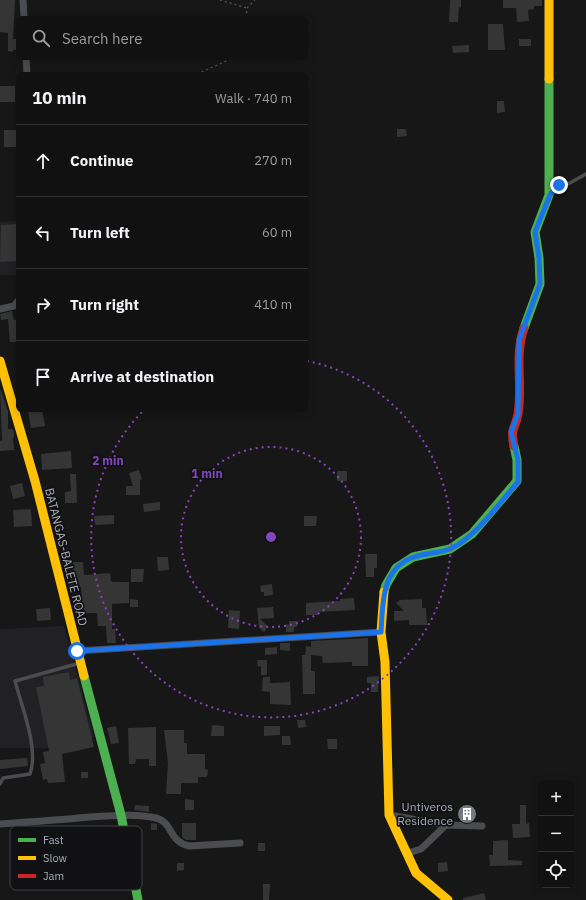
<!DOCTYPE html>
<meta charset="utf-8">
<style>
body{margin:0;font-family:"IBM Plex Sans",sans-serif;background:#1a1a1a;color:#f1f3f6}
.controls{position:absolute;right:12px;bottom:12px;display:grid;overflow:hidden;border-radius:6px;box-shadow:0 2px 10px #0003}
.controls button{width:36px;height:36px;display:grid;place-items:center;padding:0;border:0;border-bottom:1px solid #303131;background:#111;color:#f1f3f6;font:20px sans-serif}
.stop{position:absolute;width:12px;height:12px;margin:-9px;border:3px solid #1a73e8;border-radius:50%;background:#fff}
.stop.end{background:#1a73e8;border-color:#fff;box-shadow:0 1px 4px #0008}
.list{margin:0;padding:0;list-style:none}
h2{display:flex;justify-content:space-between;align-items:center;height:52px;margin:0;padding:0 16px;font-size:17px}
h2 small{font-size:13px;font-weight:400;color:#9c9d9f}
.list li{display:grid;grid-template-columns:26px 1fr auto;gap:12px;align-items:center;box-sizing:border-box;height:72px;padding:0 16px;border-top:1px solid #303131}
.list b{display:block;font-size:15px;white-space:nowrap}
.list em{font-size:13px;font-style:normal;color:#9c9d9f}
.icon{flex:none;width:22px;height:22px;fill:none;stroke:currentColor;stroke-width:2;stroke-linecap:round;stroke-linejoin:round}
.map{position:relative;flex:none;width:586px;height:900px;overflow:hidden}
.search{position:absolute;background:#111;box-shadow:0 2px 10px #0003;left:16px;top:16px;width:292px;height:44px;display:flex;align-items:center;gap:10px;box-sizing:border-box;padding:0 14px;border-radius:6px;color:#9c9d9f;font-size:15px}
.panel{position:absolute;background:#111;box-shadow:0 2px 10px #0003;left:16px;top:72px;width:292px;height:340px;border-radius:6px}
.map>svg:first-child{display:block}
.built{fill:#212123}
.building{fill:#353536}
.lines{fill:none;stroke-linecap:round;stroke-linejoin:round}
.path{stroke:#4d4e52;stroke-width:1.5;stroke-dasharray:2 3;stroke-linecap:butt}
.lane{stroke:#4b4c50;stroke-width:3.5}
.street{stroke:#4b4c50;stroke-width:7}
.fast{stroke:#4caf50;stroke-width:9}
.slow{stroke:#ffc107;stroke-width:9}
.jam{stroke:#c62828;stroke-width:9}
.route{stroke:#1a73e8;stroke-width:5}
.ring{fill:none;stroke:#8446be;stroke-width:2;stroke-dasharray:2 4}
.labels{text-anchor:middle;stroke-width:3.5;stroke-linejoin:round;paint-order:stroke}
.street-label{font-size:12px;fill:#a8adb8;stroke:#111113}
.poi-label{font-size:12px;fill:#a8adb8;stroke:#111113;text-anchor:end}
.key{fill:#111113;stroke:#3e4045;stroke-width:1}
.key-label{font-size:11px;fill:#a8adb8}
.centre{fill:#8446be;stroke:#111113;stroke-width:2}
.ring-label{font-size:12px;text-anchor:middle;font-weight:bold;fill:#8446be;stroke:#111113;stroke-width:3.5;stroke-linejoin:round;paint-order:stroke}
</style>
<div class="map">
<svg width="586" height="900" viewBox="0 0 586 900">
<rect width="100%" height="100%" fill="#171717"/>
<!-- built -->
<g class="built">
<polygon points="18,221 18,275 0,275 0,222"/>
<polygon points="64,626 94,737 46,748 0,748 0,629"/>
</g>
<!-- building -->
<g class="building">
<polygon points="0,0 15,0 13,39 18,39 18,50 13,50 13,52 8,51 8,33 0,32"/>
<polygon points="450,0 461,0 461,8 459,7 458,22 449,22"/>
<polygon points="503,0 542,0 542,6 534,6 534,9 528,10 529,21 517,22 516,8 503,8"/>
<polygon points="488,24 503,24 505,50 488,50"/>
<rect x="519" y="39" width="12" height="7"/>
<polygon points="469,45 469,52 453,53 452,46"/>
<rect x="0" y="86" width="15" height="16"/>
<polygon points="497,101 504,101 505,112 497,113"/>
<polygon points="397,129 406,129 407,136 397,137"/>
<rect x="4" y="130" width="14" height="17"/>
<polygon points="17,224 18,261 0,262 1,225"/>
<polygon points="12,311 14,320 18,320 17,342 10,342 8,319 1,320 0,314"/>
<polygon points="0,388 8,411 8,429 13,429 14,433 14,438 13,438 14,450 0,451 0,441 2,440"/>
<polygon points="42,410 45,426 31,428 28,411"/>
<polygon points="71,451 72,468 42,470 41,454"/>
<polygon points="139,470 142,479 140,480 140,495 126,495 126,486 133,486 129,473"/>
<rect x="337" y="471" width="10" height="10"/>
<polygon points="70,474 76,474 77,503 65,503 65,492 71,491"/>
<polygon points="22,483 25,496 13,499 10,486"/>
<polygon points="160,502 160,510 144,512 143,504"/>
<polygon points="31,509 32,526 14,527 13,510"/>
<polygon points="114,515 114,524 95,525 94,516"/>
<polygon points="304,516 317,516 316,526 304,526"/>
<polygon points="365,554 377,554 377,568 374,568 374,577 366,577"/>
<polygon points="157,557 168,557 169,570 158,571"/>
<polygon points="73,562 83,562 84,575 110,573 111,581 113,582 129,582 129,603 112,604 112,629 115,629 116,643 107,643 106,626 98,626 97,613 75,613 75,602 82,602 81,587 70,587 70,576 73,576"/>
<polygon points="131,569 144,569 143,582 131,582"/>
<polygon points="272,584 273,595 264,596 264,592 261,592 260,586"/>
<polygon points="354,598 355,610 318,612 318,615 306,615 306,603 340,601 340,599"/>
<polygon points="130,599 138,600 138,607 130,607"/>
<polygon points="422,599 422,608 426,608 427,625 409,625 409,620 394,621 394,611 404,611 396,603 400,600"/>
<polygon points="273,607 274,618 260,619 268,626 264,632 259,628 257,608"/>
<polygon points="50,608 51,620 37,621 36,609"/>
<polygon points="229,610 240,611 239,629 228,628"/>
<polygon points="289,621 298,621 297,627 294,627 294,632 286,632 286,624 289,625"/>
<polygon points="368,638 368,666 352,666 352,662 323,663 322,656 311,655 311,671 315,671 315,694 303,694 302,655 305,655 306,646 311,647 311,641"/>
<polygon points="280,643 290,643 290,651 280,650"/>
<polygon points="277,647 277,654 265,655 265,648"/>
<polygon points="257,660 267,660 267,675 261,675 261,666 258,667"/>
<polygon points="69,672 70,680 77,678 94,747 62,754 65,782 48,783 47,779 43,780 40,764 45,763 43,752 49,751 36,687 44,686 43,677"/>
<polygon points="379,676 378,692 371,692 371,683 367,683 367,677"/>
<polygon points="263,677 270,677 270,683 290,682 291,705 270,704 270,692 262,691"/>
<polygon points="297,720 305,720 306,727 298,728"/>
<polygon points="212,725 224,726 224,736 211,736"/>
<polygon points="116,726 119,743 111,744 107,728"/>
<polygon points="264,726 280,726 280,735 264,736"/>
<polygon points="156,727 156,766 149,766 149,759 136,759 135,764 129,764 128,728"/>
<polygon points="164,730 184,730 184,743 187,743 187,754 205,754 205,769 208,770 207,777 198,777 198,783 181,783 181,794 166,794 168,763"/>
<polygon points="282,736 290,736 291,745 282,745"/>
<polygon points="327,739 337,739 337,749 328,749"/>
<polygon points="27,758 28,766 0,769 0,760"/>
<rect x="81" y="772" width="7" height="6"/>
<polygon points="185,799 194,800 194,810 185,810"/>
<polygon points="135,805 149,806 149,812 134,810"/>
<polygon points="520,805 526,805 526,824 529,823 530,837 513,838 512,824 520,824"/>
<rect x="460" y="809" width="14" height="11"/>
<polygon points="151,823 157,824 157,830 151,830"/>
<polygon points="182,823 196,823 196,840 186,840 182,837"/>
<polygon points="508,840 508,860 522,861 522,865 490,866 489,855 493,855 493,841"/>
<rect x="258" y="843" width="7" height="8"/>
<polygon points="447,862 448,871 438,872 438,863"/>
<polygon points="177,863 184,863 184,870 177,871"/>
<polygon points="263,884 270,884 269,900 263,900"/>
<polygon points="484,893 486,900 463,900 463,898"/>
</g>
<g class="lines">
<!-- path -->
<g class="path">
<polyline points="220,0 247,8"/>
<polyline points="246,18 247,8 255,0"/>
<polyline points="197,74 233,58"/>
</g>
<!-- lane -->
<g class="lane">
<polyline points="551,193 559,185 568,184 586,174"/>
<path d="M0,784L3,778L30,774C39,748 22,708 15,681L80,663"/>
</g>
<!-- street -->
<g class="street">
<polyline points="23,0 24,18"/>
<polyline points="26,58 27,74"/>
<polyline points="0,309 14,306 18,301"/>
<polyline points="77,651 381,632"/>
<polyline points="389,815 446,825 482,826"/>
<path d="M0,824C30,822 59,820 89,817C110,816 135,813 156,818C173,822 168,841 189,846L240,843"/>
<polyline points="408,853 421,849 446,825"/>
</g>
<!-- fast -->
<g class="fast">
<polyline points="524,328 540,284 539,258 535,232 549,195 549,79"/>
<polyline points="384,592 386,585 396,568 413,557 450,549 472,534 517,481 517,460 514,446"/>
<polyline points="84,676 121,815 138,900"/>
</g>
<!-- slow -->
<g class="slow">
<polyline points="549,0 549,79"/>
<polyline points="0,361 35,481 84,676"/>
<polyline points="384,592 381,632 385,662 389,815 416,873 448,900"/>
</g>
<!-- jam -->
<path class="jam" d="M514,446C510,427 515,430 518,414C523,385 514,356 524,328"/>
</g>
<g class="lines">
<!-- route -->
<path class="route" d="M77,651L381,632C383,603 381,568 414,557C426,553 439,553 450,549C476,537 499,503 518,482V460L511,432L518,414L519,340L540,284L539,258L535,232L550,195L559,185"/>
</g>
<!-- distance rings -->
<g class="ring">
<circle cx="271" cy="537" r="90"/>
<path d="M307 361A180 180 0 1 1 143 411"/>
</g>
<!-- icons -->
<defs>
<symbol id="building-disc" viewBox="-11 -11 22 22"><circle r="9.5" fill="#757880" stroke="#111113"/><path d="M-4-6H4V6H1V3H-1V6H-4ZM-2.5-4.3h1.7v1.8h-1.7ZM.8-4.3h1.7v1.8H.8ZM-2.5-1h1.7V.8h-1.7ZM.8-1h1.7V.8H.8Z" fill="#fff"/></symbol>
</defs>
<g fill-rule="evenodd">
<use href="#building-disc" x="456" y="803" width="22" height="22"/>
</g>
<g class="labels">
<!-- street labels -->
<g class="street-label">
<text transform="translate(66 557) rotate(76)" y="4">BATANGAS-BALETE ROAD</text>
</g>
<!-- poi labels -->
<g class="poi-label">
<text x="453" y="811">Untiveros<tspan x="453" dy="14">Residence</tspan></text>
</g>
</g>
<!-- legend -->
<rect x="10" y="826" width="132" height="64" rx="6" class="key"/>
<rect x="18" y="838" width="18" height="4" fill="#4caf50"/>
<rect x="18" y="856" width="18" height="4" fill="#ffc107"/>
<rect x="18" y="874" width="18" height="4" fill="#c62828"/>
<g class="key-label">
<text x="43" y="844">Fast</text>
<text x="43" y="862">Slow</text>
<text x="43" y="880">Jam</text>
</g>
<circle cx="271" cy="537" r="6" class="centre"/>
<g class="ring-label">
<text x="108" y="465">2 min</text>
<text x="207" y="478">1 min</text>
</g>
</svg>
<div class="controls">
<button>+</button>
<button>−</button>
<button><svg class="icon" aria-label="locate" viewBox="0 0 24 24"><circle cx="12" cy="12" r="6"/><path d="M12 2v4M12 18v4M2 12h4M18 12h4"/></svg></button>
</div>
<div class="stop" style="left:77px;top:651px"></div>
<div class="stop end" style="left:559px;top:185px"></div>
<div class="search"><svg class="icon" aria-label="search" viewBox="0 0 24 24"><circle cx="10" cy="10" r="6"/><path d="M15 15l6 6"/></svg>Search here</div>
<section class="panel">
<h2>10 min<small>Walk · 740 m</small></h2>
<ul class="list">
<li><svg class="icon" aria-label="ahead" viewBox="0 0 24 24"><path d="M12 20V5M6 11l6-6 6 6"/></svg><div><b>Continue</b></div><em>270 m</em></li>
<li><svg class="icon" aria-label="left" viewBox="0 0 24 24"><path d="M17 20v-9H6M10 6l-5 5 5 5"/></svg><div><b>Turn left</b></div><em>60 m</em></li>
<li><svg class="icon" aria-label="right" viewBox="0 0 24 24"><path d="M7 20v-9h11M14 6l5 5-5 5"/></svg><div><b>Turn right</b></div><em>410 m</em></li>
<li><svg class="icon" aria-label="arrive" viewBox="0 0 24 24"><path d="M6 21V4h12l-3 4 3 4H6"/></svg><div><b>Arrive at destination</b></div></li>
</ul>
</section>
</div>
